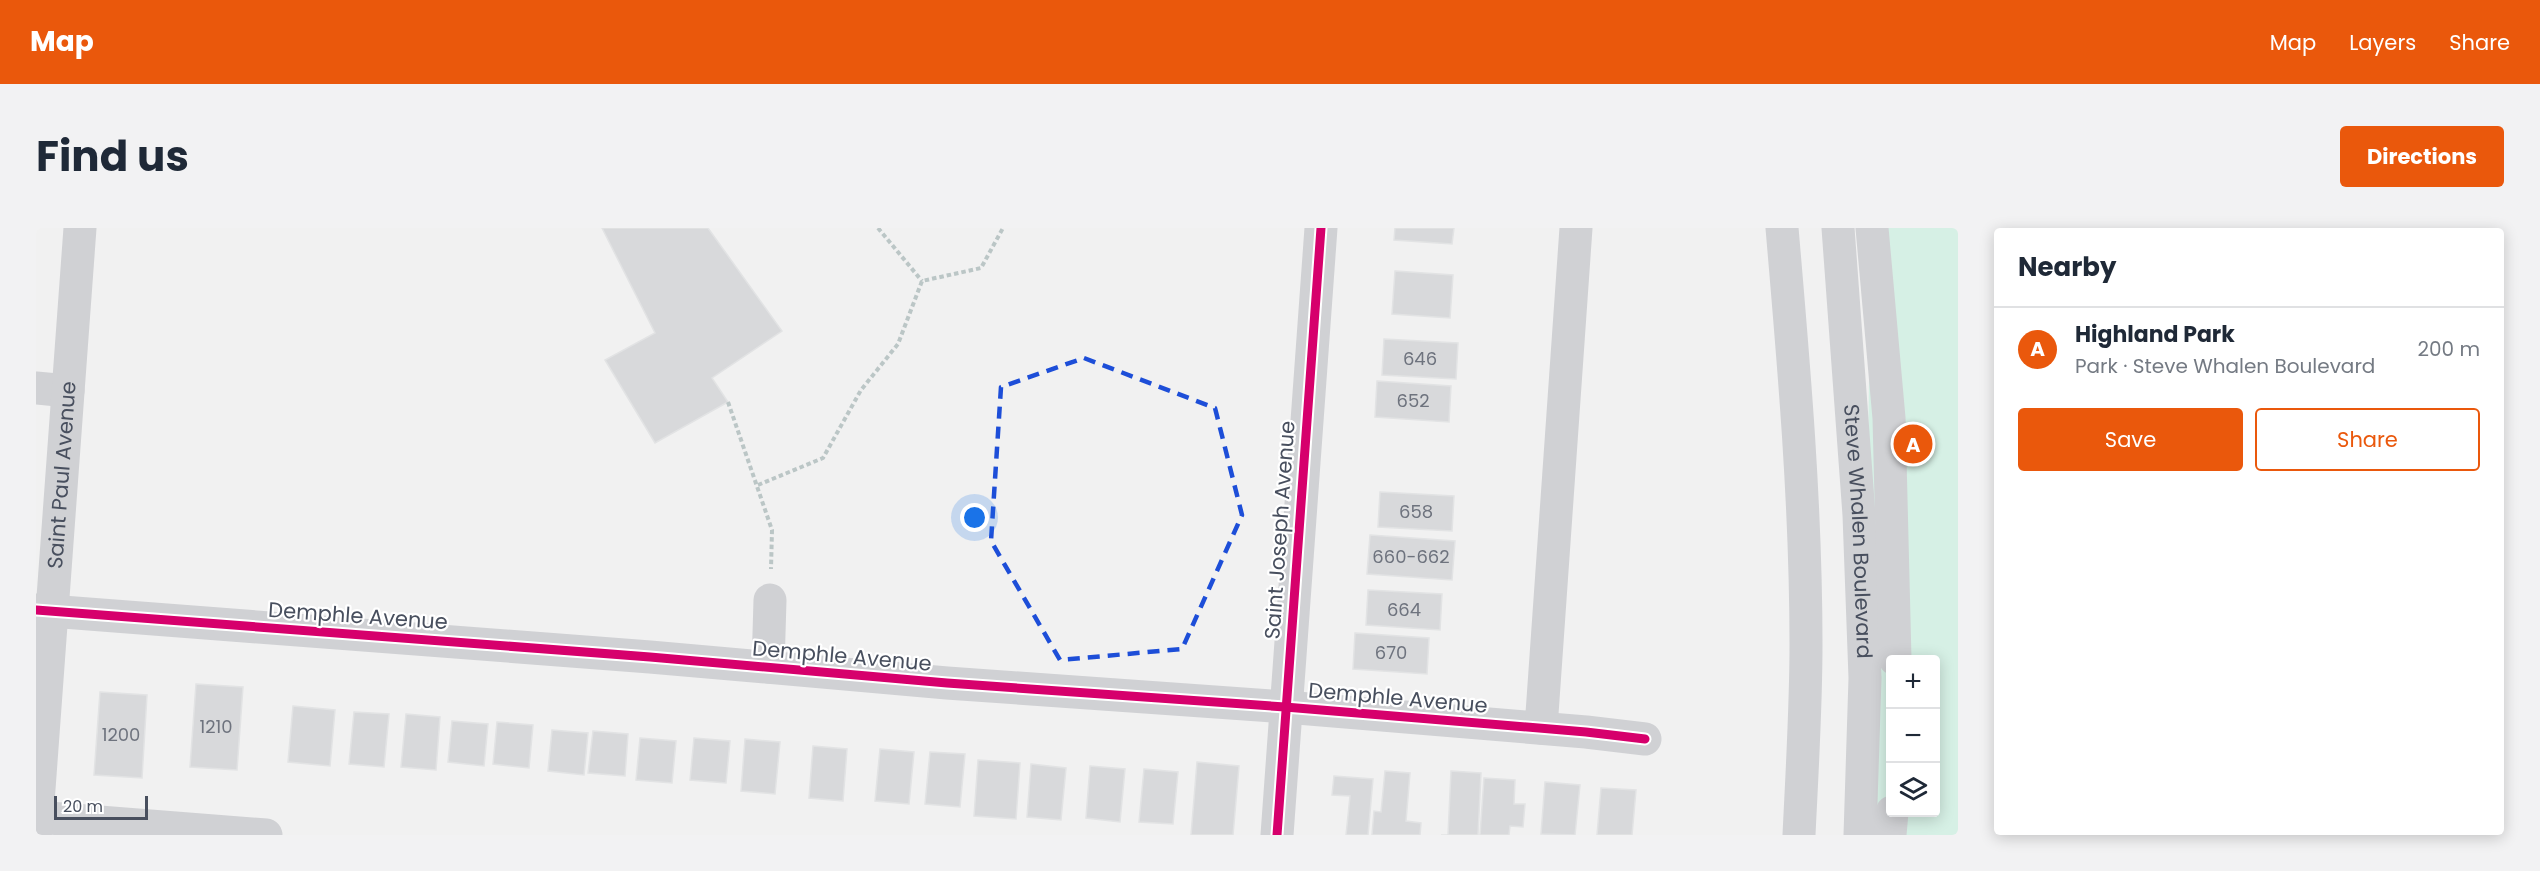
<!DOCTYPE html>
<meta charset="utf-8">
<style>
body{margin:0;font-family:Poppins,sans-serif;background:#f2f2f3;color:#1f2937}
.controls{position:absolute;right:18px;bottom:18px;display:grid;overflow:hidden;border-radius:6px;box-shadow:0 3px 15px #0003}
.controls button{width:54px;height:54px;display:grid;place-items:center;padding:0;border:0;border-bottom:2px solid #e0e1e3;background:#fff;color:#1f2937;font:30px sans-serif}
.scale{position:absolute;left:18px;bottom:15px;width:94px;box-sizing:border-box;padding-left:6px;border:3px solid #484f5e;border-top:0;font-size:16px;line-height:21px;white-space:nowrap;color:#484f5e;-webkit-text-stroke:4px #fff;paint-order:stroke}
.you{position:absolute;left:939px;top:290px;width:21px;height:21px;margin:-15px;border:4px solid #fff;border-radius:50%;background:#1a73e8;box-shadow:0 0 0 9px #1a73e833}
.badge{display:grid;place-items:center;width:39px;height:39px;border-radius:50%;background:#ea580c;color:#fff;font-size:20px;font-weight:700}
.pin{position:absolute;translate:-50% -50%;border:3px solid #fff;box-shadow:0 2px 6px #0006}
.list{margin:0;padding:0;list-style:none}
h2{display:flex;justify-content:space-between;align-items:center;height:78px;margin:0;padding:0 24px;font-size:26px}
h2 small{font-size:20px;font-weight:400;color:#747a83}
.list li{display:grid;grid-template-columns:39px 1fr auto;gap:18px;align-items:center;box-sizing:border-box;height:84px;padding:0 24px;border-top:2px solid #e0e1e3}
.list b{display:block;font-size:22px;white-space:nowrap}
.list p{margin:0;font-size:20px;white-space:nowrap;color:#747a83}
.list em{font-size:20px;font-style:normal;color:#747a83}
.actions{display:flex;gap:12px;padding:18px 24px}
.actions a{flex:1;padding:14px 0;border:2px solid #ea580c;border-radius:6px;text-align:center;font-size:21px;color:#ea580c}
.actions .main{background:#ea580c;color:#fff}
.icon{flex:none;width:33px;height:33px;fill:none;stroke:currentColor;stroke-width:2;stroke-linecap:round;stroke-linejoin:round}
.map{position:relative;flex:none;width:1922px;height:607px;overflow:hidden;border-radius:6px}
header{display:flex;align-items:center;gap:36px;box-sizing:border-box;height:84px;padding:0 30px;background:#ea580c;color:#fff}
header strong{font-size:28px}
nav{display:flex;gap:33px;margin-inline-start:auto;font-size:21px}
.intro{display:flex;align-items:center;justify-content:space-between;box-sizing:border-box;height:144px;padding:0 36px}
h1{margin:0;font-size:42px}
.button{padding:15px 27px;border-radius:6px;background:#ea580c;color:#fff;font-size:21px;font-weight:700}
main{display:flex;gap:36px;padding:0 36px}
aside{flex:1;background:#fff;border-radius:6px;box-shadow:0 3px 15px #0003}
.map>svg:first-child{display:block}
.green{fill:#d6f0e5;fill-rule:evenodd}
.building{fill:#d8d9db;stroke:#e2e3e4;stroke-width:1.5}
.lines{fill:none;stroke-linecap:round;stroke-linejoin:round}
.path{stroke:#bbc6c6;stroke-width:4;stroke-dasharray:4.5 3;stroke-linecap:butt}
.minor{stroke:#d0d1d4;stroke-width:33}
.cycleway-casing{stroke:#fff;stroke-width:13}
.cycleway{stroke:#d6006c;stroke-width:9}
.marked{fill:none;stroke:#1d4ed8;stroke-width:4.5;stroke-dasharray:12 8;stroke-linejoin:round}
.labels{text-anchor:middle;stroke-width:4.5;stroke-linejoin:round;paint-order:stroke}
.number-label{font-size:18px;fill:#6e737e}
.street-label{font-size:21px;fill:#484f5e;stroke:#fff}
</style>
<header>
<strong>Map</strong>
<nav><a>Map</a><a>Layers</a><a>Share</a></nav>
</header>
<div class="intro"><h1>Find us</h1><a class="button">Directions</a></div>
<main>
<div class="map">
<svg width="1922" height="607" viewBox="0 0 1922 607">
<rect width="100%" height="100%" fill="#f1f1f1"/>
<!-- green -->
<path class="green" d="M1835,0H1922V607H1824L1829,450ZM1854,431H1900V584H1854Z"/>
<!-- building -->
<g class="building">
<polygon points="566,0 672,0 746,103 676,150 692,174 619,215 569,132 619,105"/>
<polygon points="1359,0 1418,0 1416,16 1358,12"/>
<polygon points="1359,43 1417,47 1414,90 1356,86"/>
<polygon points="1348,111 1422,115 1420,151 1346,147"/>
<polygon points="1341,153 1415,158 1413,194 1339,189"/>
<polygon points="1344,264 1418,268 1416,303 1342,299"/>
<polygon points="1334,307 1419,313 1416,352 1331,346"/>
<polygon points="1332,362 1406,366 1404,402 1330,397"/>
<polygon points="1319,405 1393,410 1391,446 1317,441"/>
<polygon points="160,456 207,459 201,542 154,539"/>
<polygon points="64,464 111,467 106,550 58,547"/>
<polygon points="257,478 299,482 294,538 252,534"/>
<polygon points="318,484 353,486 348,539 313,536"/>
<polygon points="370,486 404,489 400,542 365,539"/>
<polygon points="416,493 452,496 448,538 412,534"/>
<polygon points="461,494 497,497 493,540 457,536"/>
<polygon points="516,502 552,505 548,547 512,543"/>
<polygon points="557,503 592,506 589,548 552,545"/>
<polygon points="604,510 640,513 636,555 600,552"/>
<polygon points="658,510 694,513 690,555 654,552"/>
<polygon points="709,511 744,514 739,566 705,563"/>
<polygon points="777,518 811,521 807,573 773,570"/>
<polygon points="844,521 878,524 873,576 839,573"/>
<polygon points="894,524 929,526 924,579 889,576"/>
<polygon points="942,532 984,535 980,591 938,588"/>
<polygon points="1161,534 1203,538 1197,607 1155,607"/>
<polygon points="995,536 1030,540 1025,592 991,589"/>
<polygon points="1054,538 1089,541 1084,594 1050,590"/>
<polygon points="1108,541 1142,544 1137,596 1103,594"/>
<polygon points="1349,543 1374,545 1370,593 1385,595 1384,607 1336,607 1338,583 1345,584"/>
<polygon points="1415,543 1445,545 1442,607 1405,607 1412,607"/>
<polygon points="1298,548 1337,551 1332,607 1310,607 1314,568 1296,567"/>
<polygon points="1448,550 1479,552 1478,576 1489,576 1487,599 1474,598 1473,607 1444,607"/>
<polygon points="1509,554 1544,557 1539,607 1505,606"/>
<polygon points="1565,560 1600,562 1596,607 1561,607"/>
</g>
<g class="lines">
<!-- path -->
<g class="path">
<polyline points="842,0 886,53"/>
<polyline points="692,174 736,302 735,341"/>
<polyline points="722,257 787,230 825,162 862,116 886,53 945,40 967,0"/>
</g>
<!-- minor -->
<g class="minor">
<path d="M1746,0C1758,139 1770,277 1770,417C1770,480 1766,544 1763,607"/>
<path id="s1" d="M1802,0L1823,287L1829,450L1824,607"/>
<polyline points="1836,0 1853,190 1859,431"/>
<polyline points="0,160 32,163"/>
<polyline points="0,382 614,429 911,455 1249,479 1550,504 1609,511"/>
<polyline points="732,439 734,372"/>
<polyline points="1505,500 1540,0"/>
<polyline points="0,589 230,607"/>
<path id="s2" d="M0,602L44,0"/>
<polyline points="1241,607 1285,0"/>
<polyline points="1854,607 1856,584"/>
</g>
<defs>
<g id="cycleway">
<polyline points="0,382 614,429 911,455 1249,479 1550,504 1609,511"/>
<polyline points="1241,607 1285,0"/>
</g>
</defs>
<!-- cycleway casing -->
<use href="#cycleway" class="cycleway-casing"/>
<!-- cycleway -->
<use href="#cycleway" class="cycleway"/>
</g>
<!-- marked area -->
<path class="marked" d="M1048,130L1179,180L1206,287L1146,421L1024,432L955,313L965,159Z"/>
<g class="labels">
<!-- number labels -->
<g class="number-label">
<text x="1384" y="137">646</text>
<text x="1377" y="179">652</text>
<text x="1380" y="290">658</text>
<text x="1375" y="335">660-662</text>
<text x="1368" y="388">664</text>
<text x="1355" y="431">670</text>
<text x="180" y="505">1210</text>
<text x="85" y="513">1200</text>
</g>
<!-- street labels -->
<g class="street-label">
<text dy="7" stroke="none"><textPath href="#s2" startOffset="356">Saint Paul Avenue</textPath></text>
<text transform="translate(1244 302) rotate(-86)" y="7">Saint Joseph Avenue</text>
<text dy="7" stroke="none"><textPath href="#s1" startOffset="304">Steve Whalen Boulevard</textPath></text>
<text transform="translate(322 388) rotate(4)" y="7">Demphle Avenue</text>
<text transform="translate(806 428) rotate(5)" y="7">Demphle Avenue</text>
<text transform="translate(1362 470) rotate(5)" y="7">Demphle Avenue</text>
</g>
</g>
</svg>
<div class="controls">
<button>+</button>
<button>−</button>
<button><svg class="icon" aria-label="layers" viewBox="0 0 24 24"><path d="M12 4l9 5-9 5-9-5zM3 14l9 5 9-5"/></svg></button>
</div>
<div class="scale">20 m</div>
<div class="you"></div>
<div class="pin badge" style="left:1877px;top:216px">A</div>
</div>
<aside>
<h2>Nearby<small></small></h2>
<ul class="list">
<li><span class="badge">A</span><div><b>Highland Park</b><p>Park · Steve Whalen Boulevard</p></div><em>200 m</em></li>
</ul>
<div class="actions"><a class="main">Save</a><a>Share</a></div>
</aside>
</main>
